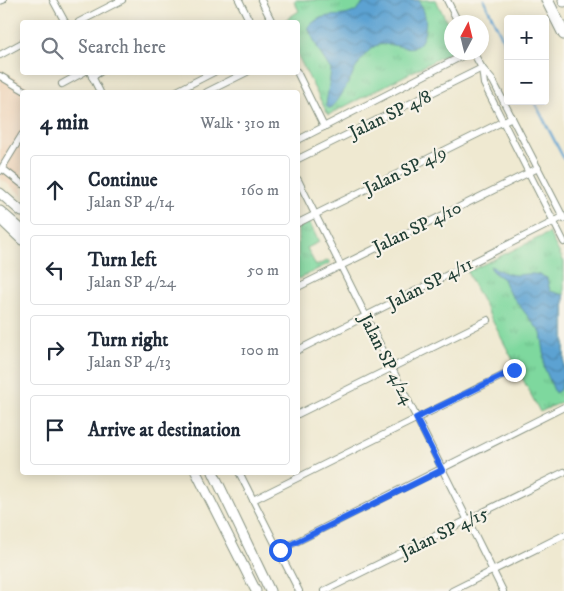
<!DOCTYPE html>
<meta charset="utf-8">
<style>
body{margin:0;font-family:"IM FELL DW Pica",serif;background:#f6f6f7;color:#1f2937}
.controls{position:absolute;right:15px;top:15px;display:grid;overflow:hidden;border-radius:5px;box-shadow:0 2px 12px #0003}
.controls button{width:45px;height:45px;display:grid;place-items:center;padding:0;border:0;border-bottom:1px solid #e0e1e3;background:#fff;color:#1f2937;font:25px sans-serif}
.compass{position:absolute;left:444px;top:15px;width:45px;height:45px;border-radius:50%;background:#fff;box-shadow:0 2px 12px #0003;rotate:7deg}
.stop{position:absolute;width:15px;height:15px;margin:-11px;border:4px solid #2563eb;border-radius:50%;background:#fff}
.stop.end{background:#2563eb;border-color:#fff;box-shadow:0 1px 5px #0008}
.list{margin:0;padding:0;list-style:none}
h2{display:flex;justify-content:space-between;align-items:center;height:65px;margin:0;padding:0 20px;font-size:21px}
h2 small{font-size:16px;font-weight:400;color:#747a83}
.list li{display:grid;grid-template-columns:32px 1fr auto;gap:15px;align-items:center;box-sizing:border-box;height:70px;margin:0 10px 10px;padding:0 10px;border:1px solid #e0e1e3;border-radius:5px}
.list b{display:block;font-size:19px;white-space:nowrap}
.list p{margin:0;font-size:16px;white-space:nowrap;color:#747a83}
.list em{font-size:16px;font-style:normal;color:#747a83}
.icon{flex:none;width:28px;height:28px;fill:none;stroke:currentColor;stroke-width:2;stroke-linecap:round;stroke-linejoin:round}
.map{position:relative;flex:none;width:564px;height:591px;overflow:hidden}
.search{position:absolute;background:#fff;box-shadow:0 2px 12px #0003;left:20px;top:20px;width:280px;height:55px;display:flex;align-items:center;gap:12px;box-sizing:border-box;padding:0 18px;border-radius:5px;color:#747a83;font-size:19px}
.panel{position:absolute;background:#fff;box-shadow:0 2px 12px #0003;left:20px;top:90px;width:280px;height:385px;border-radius:5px}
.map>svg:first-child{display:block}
.built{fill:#efd6bc}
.park{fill:url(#park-tufts);stroke:#4e8a69}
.water{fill:url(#water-waves);stroke:#3e7083}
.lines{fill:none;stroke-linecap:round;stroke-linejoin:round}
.stream{stroke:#5ca2d2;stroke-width:2.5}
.street-casing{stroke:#879382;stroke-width:8}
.secondary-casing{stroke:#879382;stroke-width:11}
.highway-casing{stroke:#879382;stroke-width:13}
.street{stroke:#fff;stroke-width:6}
.secondary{stroke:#fff;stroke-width:9}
.highway{stroke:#fff;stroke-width:11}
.route{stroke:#2563eb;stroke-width:6}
.labels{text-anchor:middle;stroke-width:4.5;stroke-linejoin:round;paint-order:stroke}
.street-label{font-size:18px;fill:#1f3d34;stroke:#f7f3e8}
</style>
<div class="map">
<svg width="564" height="591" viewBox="0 0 564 591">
<defs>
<pattern id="park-tufts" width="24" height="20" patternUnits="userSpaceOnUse" patternTransform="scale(1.25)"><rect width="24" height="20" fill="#7ed89e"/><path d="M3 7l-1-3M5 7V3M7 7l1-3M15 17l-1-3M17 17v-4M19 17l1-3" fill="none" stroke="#6cba89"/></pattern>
<pattern id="water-waves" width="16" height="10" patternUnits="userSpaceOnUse" patternTransform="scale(1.25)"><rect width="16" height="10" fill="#5ca2d2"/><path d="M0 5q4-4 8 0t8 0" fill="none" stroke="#4b85ab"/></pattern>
</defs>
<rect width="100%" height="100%" fill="#f7f3e8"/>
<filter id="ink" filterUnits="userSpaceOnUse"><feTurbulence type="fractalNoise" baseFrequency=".02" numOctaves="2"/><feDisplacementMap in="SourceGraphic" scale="10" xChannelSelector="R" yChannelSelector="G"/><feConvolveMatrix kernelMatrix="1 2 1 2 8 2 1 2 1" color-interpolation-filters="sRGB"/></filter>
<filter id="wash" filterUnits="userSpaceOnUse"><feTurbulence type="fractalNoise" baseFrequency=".0096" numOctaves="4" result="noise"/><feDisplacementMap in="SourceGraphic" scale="20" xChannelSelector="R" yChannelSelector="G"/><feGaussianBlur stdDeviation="1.12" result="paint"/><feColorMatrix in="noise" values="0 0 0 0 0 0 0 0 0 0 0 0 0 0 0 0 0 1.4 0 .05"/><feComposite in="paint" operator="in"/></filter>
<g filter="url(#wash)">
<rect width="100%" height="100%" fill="#efe9d1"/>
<!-- built -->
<polygon class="built" points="0,69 35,92 22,92 22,195 0,178"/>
<!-- park -->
<g class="park">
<polygon points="296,0 436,0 451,30 451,52 328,115 298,56 298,22 282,22 299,11 294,1"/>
<polygon points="309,222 319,242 307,248 316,266 328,260 330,263 298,279 298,228"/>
<polygon points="549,233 564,262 564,401 540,412 467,272"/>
</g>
<!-- water -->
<g class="water">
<path d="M365,0H418C424,9 427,18 425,29C420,66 390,34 372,48C353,63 349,91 331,108H328L326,105L331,70L320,53L308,28C326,4 349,28 365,0Z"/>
<path d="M490,266C497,269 508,275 516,275C529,274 535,272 547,278L550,291L564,295V376L560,390L555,393L544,367V352L541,333L508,291L503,279L493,272Z"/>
</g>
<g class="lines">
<!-- stream -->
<g class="stream">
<polyline points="484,0 508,50"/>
<polyline points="534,101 564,159"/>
</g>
</g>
</g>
<g filter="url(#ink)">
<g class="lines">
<defs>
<g id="street">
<polyline points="53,0 65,22"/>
<polyline points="239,0 250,22"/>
<polyline points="261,0 272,22"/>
<polyline points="447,0 458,22"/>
<polyline points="0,1 3,0"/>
<polyline points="79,22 122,0"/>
<polyline points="473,52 482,68 493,81 564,219"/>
<polyline points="0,55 22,43"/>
<polyline points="482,68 484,84 564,242"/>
<polyline points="90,72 100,92"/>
<polyline points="297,72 324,127"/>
<polyline points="0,76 27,92"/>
<polyline points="92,77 100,72"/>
<polyline points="62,84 84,72"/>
<polyline points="175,92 214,72"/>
<polyline points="207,92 247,72"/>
<polyline points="298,140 470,52"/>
<polyline points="298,159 482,68"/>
<polyline points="3,169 22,184"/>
<polyline points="0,171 22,135"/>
<polyline points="298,180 503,591"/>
<polyline points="298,223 512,117"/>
<polyline points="298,287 538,168"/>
<polyline points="298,350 563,217"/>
<polyline points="298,414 488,320"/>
<polyline points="239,472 299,591"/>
<polyline points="253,500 514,370"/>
<polyline points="280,550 564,407"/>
<polyline points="324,591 564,472"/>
<polyline points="452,591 564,535"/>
</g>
<g id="secondary">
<polyline points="0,193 22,212"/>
<polyline points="0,211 22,230"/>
<polyline points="0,219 22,240"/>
<polyline points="196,472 256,591"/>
<polyline points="213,472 270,591"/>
</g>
<g id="highway">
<polyline points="547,0 564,34"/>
<polyline points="564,0 564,1"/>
</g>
</defs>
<!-- street casing -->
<use href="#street" class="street-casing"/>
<!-- secondary casing -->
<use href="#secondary" class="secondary-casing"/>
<!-- highway casing -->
<use href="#highway" class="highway-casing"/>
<!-- street -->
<use href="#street" class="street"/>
<!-- secondary -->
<use href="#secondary" class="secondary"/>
<!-- highway -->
<use href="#highway" class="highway"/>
</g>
</g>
<g class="lines" filter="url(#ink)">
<!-- route -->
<polyline class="route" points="280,550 442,470 416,418 514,370"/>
</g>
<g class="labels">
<!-- street labels -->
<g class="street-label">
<text transform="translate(390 114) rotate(-26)" y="6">Jalan SP 4/8</text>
<text transform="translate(405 170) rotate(-26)" y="6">Jalan SP 4/9</text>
<text transform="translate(417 227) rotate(-26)" y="6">Jalan SP 4/10</text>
<text transform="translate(430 283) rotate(-27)" y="6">Jalan SP 4/11</text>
<text transform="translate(387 359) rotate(63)" y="6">Jalan SP 4/24</text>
<text transform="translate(444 532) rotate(-26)" y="6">Jalan SP 4/15</text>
</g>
</g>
</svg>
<div class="controls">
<button>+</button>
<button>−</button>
</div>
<svg class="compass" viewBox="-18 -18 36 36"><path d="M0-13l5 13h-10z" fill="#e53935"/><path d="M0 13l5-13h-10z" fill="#747a83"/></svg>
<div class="stop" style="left:280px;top:550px"></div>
<div class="stop end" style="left:514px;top:370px"></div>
<div class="search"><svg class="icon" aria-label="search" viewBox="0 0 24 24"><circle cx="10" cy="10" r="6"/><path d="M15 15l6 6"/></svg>Search here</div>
<section class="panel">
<h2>4 min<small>Walk · 310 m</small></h2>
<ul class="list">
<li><svg class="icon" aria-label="ahead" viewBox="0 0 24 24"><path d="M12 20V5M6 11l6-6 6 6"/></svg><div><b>Continue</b><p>Jalan SP 4/14</p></div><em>160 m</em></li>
<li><svg class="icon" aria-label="left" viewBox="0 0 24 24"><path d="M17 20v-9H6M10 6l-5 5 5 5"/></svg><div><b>Turn left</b><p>Jalan SP 4/24</p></div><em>50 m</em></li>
<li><svg class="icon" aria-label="right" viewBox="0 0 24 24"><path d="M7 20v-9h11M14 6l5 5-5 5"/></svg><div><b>Turn right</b><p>Jalan SP 4/13</p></div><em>100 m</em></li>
<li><svg class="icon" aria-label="arrive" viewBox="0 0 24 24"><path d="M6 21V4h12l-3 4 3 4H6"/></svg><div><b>Arrive at destination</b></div></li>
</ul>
</section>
</div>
